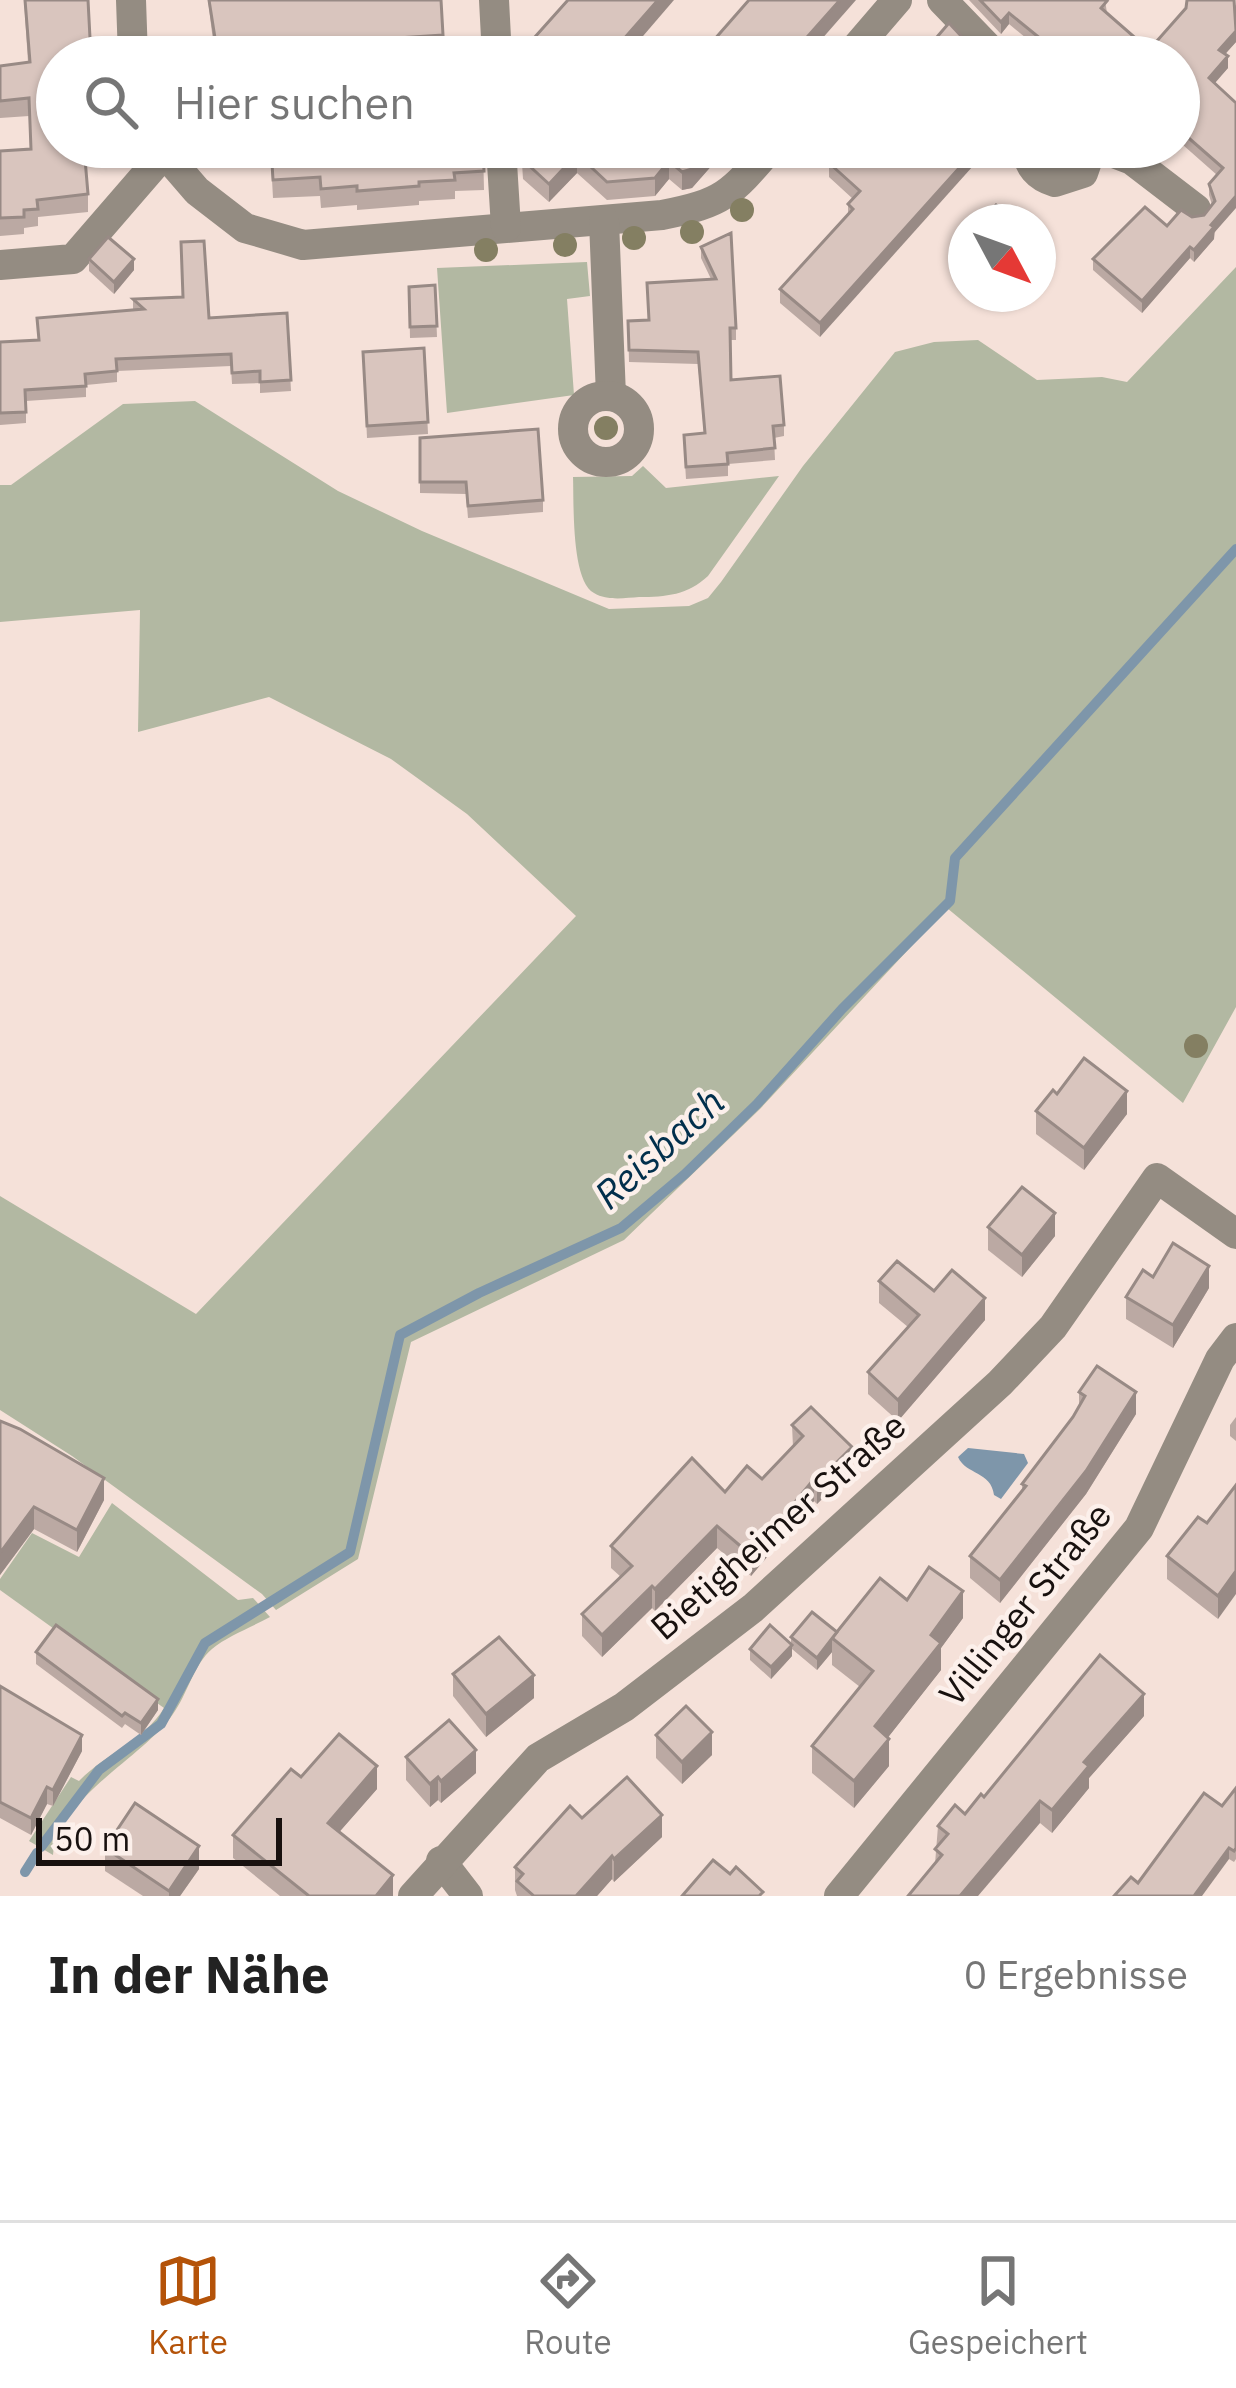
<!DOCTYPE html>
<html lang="de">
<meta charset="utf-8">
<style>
body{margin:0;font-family:"IBM Plex Sans",sans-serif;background:#f6f6f6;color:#222}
.compass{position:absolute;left:948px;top:204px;width:108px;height:108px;border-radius:50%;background:#fff;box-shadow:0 3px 9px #0004;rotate:131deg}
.scale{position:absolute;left:36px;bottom:30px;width:246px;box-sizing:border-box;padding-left:12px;border:6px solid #18110f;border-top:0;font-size:33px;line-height:42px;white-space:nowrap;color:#18110f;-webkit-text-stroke:9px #fcf0eb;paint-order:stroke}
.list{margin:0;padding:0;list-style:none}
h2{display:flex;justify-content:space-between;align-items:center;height:156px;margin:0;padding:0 48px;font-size:51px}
h2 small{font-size:39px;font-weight:400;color:#767676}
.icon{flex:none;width:66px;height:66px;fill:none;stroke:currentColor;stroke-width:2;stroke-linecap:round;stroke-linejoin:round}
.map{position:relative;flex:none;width:1236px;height:1896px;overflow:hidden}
.search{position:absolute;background:#fff;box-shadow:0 3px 9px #0004;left:36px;right:36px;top:36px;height:132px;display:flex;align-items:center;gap:30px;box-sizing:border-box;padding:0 42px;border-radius:66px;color:#767676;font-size:45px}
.sheet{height:324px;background:#fff}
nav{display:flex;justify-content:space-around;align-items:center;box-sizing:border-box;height:168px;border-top:3px solid #e0e0e0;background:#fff;font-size:33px;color:#767676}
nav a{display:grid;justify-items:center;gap:6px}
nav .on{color:#b45309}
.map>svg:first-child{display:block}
.green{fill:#b2b8a2}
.water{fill:#7e96aa}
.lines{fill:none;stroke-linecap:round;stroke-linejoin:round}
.stream{stroke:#7e96aa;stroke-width:10}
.minor{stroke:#948c82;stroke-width:30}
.tree{fill:#847f62}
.wall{fill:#bba9a3}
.shaded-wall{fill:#988a85}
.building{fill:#d9c5be;stroke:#988a85;stroke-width:3}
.labels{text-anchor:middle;stroke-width:9;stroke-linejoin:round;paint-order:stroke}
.street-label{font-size:36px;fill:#18110f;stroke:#fcf0eb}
.water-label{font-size:39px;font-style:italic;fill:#012f4c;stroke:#fcf0eb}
</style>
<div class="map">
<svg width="1236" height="1896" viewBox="0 0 1236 1896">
<rect width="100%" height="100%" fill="#f5e1d9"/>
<!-- green -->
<g class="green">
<polygon points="587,262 590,296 567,299 574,395 447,413 437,268"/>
<polygon points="1236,267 1236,1007 1183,1103 947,908 760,1109 624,1240 411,1342 358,1559 276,1610 262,1594 72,1456 0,1410 0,1196 196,1314 576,916 467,814 391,759 269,697 138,732 140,610 0,622 0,485 11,485 123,404 195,401 338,491 422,531 609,609 689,606 708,598 721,582 803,466 895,352 934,342 978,340 1037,380 1102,377 1127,382"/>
<path d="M643,466L666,488L779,476L708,576C688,595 666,597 639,597C625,598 607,601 594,593C571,581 574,503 573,477L632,476Z"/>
<path d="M112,1503L238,1600L253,1598L270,1617C252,1627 227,1636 212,1649C194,1664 187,1695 173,1714C143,1758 57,1798 53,1855L29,1841L71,1777L79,1781C105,1754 145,1740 164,1708L0,1590V1579L32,1533L79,1557Z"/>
</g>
<!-- water -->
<path class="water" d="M968,1448L1024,1454L1028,1463L1001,1499L994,1495C991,1471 966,1475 958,1457Z"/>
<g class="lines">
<!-- stream -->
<g class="stream">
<polyline points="41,1847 99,1770 161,1724 205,1643 350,1552 400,1335 479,1293 621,1228 685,1174 757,1104 842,1009 950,901 955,858 1236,549"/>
<polyline points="25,1872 37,1853"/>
</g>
<!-- minor -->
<g class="minor">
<polyline points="131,0 133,57"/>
<polyline points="494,0 497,57"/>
<polyline points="942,0 997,57"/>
<polyline points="848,57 897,0"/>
<path d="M159,147L197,191L245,228L303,245L662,215C724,203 731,194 771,147"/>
<polyline points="501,147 506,227"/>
<path d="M1027,147C1027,166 1038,177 1055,182L1083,173L1092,147"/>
<polyline points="1098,147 1132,160 1196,209"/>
<polyline points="604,221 611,396"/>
<polyline points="0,265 73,259 163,155"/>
<circle cx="606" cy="429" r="33"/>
<polyline points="441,1861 468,1896"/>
<polyline points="413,1896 538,1758 624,1707 753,1608 1000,1383 1053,1327 1157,1178 1236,1234"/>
<polyline points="839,1896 1139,1528 1220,1359 1236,1338"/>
</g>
</g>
<!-- trees -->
<g class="tree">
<circle cx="742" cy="210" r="12"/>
<circle cx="692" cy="232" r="12"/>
<circle cx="634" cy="238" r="12"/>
<circle cx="565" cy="245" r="12"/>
<circle cx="486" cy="250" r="12"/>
<circle cx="606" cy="428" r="12"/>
<circle cx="1196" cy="1046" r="12"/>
</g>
<!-- wall -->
<g class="wall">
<polygon points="24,0 88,0 57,57 88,194 88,212 38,217 38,226 24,228 24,234 0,236 0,151 30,149 29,116 0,118 0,66 28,62"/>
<polygon points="208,0 441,0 443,54 399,57 215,57"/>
<polygon points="969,0 1105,0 1107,13 1149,50 1236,5 1236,42 1225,54 1228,68 1214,83 1236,103 1214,239 1194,262 1190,258 1142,313 1093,270 1093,259 1167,226 1192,217 1204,215 1212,205 1209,195 1209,184 1217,175 1183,145 1175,153 1168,147 1179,147 1179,57 1049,57 1009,24 1001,34"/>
<polygon points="930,45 976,57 931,57"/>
<polygon points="236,147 483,147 484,190 455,191 455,199 419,201 419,205 357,210 357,205 321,208 320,196 273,198 271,161 238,164"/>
<polygon points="521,147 728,147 692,188 682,190 669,179 655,196 607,200 577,173 549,202 523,179"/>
<polygon points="886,161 820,337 780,303 780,289 848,214 848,204 853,199 829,177 829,163"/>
<polygon points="701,247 736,328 736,340 730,340 731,380 784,425 784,436 774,438 775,460 728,464 728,476 686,479 684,447 704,433 698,364 629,362 628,321 648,320 711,279 701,258"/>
<polygon points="89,259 134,270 114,294 89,271"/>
<polygon points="435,285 437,337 410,338 409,287"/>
<polygon points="133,299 209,318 287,313 291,391 260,393 260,383 232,384 231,366 117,371 117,382 86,385 86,397 26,401 26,423 0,425 0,342 38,340 133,310"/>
<polygon points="424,348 428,434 367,438 363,352"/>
<polygon points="420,438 543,500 543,512 468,518 466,494 420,493"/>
<polygon points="1057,1094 1127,1114 1084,1170 1036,1134 1036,1111"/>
<polygon points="988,1227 1055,1236 1022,1277 988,1250"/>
<polygon points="1153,1277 1209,1288 1173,1348 1126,1319 1126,1297"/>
<polygon points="879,1281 934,1291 985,1320 898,1421 868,1394 868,1372 908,1327 879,1303"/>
<polygon points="1079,1392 1136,1414 1086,1494 1000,1603 970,1578 970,1556 1022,1491 1022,1484 1073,1417 1079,1406"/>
<polygon points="1236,1417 1236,1441 1230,1436 1230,1425"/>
<polygon points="0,1421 104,1500 77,1552 34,1529 0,1575"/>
<polygon points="792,1425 852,1469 817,1504 814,1501 751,1576 717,1548 655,1611 652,1608 602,1657 582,1636 582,1614 621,1577 611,1568 611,1546 725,1492 762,1479 793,1447"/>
<polygon points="1236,1485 1218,1619 1167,1579 1167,1556 1207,1523"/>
<polygon points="907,1600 963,1618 941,1648 941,1670 888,1737 889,1766 854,1808 812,1773 812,1746 860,1687 832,1665 832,1652 817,1670 792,1649 792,1656 771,1679 750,1660 750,1649 791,1644 791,1637 837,1632"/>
<polygon points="36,1652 158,1710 141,1735 125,1724 122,1728 36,1664"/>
<polygon points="453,1674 534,1698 486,1737 453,1696"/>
<polygon points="0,1686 82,1751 53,1806 47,1804 31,1835 0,1818"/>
<polygon points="1144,1716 1089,1778 1089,1788 1052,1833 1040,1823 935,1864 938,1826 965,1814 984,1797"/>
<polygon points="656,1735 712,1755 682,1784 656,1758"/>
<polygon points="406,1757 476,1773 441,1803 438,1800 430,1807 406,1780"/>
<polygon points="301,1777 377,1789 339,1832 393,1896 280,1896 233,1858 233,1835"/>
<polygon points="1236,1788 1236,1859 1234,1862 1229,1859 1138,1883 1222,1806"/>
<polygon points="582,1818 662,1837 614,1882 612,1879 597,1896 517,1896 515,1890 515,1867"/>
<polygon points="105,1848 199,1869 180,1896 143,1896 105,1871"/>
</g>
<!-- shaded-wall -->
<g class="shaded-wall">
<polygon points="658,0 674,0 625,57 608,57"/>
<polygon points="840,0 856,0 806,57 798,57 800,45"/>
<polygon points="1009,13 1009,24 1001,34 1001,22"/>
<polygon points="1236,31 1236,42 1219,61 1219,50"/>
<polygon points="1228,56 1228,68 1209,90 1209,78"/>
<polygon points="1183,133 1183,145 1175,153 1175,147 1179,147 1179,138"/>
<polygon points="711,147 728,147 692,188 682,190 682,172"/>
<polygon points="978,147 990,147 820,337 820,323"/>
<polygon points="577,154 577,173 549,202 549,184"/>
<polygon points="669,161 669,179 655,196 655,178"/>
<polygon points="1236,196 1236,208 1214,233 1214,239 1194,262 1194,250 1211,225"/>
<polygon points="1190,247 1190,258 1142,313 1142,301"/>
<polygon points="134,259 134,270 114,294 114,282"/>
<polygon points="1127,1091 1127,1114 1084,1170 1084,1148"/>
<polygon points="1055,1213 1055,1236 1022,1277 1022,1255"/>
<polygon points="1209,1266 1209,1288 1173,1348 1173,1325"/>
<polygon points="985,1298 985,1320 898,1421 898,1400"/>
<polygon points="1136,1392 1136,1414 1086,1494 1000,1603 1000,1580"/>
<polygon points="852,1447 852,1469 817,1504 817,1482"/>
<polygon points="104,1478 104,1500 77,1552 77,1530"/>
<polygon points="814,1479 814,1501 751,1576 751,1555"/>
<polygon points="34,1507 34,1529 0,1575 0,1553"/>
<polygon points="717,1526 717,1548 655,1611 655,1589"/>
<polygon points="1236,1571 1236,1594 1218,1619 1218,1596"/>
<polygon points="652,1586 652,1608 602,1657 602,1635"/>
<polygon points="963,1591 963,1618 941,1648 941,1670 875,1754 875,1726 931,1635"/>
<polygon points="832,1640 832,1652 817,1670 817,1658"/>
<polygon points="792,1645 792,1656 771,1679 771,1667"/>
<polygon points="534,1675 534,1698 486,1737 486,1714"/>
<polygon points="1144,1694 1144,1716 1089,1778 1089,1788 1052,1833 1052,1810 1084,1762"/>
<polygon points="158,1699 158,1710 141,1735 141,1723"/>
<polygon points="712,1732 712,1755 682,1784 682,1762"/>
<polygon points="82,1735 82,1751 53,1806 53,1790"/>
<polygon points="889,1739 889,1766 854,1808 854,1781"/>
<polygon points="476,1750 476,1773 441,1803 441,1781"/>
<polygon points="377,1766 377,1789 328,1845 328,1823"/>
<polygon points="438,1777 438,1800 430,1807 430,1784"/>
<polygon points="47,1787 47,1804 31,1835 31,1818"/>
<polygon points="1040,1801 1040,1823 978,1896 960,1896"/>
<polygon points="662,1815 662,1837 614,1882 614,1859"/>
<polygon points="199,1846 199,1869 180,1896 169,1896 169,1891"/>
<polygon points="1229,1848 1229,1859 1202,1896 1194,1896"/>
<polygon points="612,1856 612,1879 597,1896 576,1896"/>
<polygon points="393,1875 393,1896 376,1896"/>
</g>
<!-- building -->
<g class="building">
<polygon points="25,0 88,0 91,57 57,57 57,147 84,147 88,194 37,200 38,209 24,210 24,217 0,218 0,151 31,149 29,98 0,101 0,66 30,62"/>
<polygon points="209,0 441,0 443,35 278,46 279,57 218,57"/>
<polygon points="568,0 658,0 608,57 517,57"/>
<polygon points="749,0 840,0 800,45 805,49 798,57 699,57"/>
<polygon points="980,0 1105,0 1107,1 1101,8 1149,50 1186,8 1187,0 1234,0 1236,31 1219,50 1228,56 1209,78 1236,103 1236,196 1211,225 1214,227 1194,250 1190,247 1142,301 1093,259 1145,207 1167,226 1181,210 1192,217 1204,215 1215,201 1209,184 1223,168 1183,133 1179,138 1179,57 1063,57 1009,13 1001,22"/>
<polygon points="949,23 976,52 972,57 944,57 930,45"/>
<polygon points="271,147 483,147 484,171 454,173 455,180 419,182 419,186 357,191 357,186 321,189 320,177 273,180"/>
<polygon points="522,147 711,147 692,169 682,172 669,161 655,178 607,182 577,154 549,184 523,160"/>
<polygon points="843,147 870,147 886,161 898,147 978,147 820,323 780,289 853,209 848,204 860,191 829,163"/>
<polygon points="996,205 1016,222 981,222"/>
<polygon points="731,233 736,328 730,328 731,380 780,376 784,425 773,426 775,448 727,453 728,464 686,467 684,435 705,433 698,352 629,350 628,321 649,320 647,283 716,279 701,247"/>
<polygon points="108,237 134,259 114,282 89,259"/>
<polygon points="204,241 209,318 287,313 291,380 260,382 260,371 232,373 231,354 116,359 117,371 85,374 86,386 25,390 26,412 0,413 0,342 39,340 37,318 144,309 133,299 183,297 181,242"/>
<polygon points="435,285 437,326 410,327 409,287"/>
<polygon points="424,348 428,422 367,426 363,352"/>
<polygon points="538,429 543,500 468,506 466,482 420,482 420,438"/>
<polygon points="1084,1058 1127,1091 1084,1148 1036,1111 1053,1090 1057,1094"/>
<polygon points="1022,1187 1055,1213 1022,1255 988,1227"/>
<polygon points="1173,1243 1209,1266 1173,1325 1126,1297 1143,1270 1153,1277"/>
<polygon points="897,1261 934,1291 952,1270 985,1298 898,1400 868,1372 919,1315 879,1281"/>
<polygon points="1097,1366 1136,1392 1086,1471 1000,1580 970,1556 1026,1486 1022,1484 1073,1417 1085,1396 1079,1392"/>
<polygon points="811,1407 852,1447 817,1482 814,1479 751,1555 717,1526 655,1589 652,1586 602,1635 582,1614 632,1566 611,1546 692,1458 725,1492 747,1466 762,1479 803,1436 792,1425"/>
<polygon points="0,1421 20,1429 104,1478 77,1530 34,1507 0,1553"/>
<polygon points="1236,1485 1236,1571 1218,1596 1167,1556 1198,1517 1207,1523"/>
<polygon points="929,1567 963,1591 931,1635 941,1643 875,1726 889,1739 854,1781 812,1746 873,1671 832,1638 880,1578 907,1600"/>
<polygon points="812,1612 837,1632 817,1658 791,1637"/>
<polygon points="56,1625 158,1699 141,1723 125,1713 122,1716 36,1652"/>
<polygon points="770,1625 792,1645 771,1667 750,1649"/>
<polygon points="499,1637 534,1675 486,1714 453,1674"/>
<polygon points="1100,1655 1144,1694 1084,1762 1089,1766 1052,1810 1040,1801 960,1896 908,1896 942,1855 935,1849 948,1834 938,1826 955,1805 965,1814 981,1794 984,1797"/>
<polygon points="0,1686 82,1735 53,1790 47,1787 31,1818 0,1802"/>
<polygon points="686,1706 712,1732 682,1762 656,1735"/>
<polygon points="449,1720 476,1750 441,1781 438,1777 430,1784 406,1757"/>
<polygon points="339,1734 377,1766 328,1823 393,1875 376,1896 309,1896 233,1835 291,1769 301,1777"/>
<polygon points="627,1777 662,1815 614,1859 612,1856 576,1896 534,1896 517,1881 523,1874 515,1867 570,1806 582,1818"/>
<polygon points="1236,1788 1236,1848 1234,1851 1229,1848 1194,1896 1114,1896 1131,1877 1138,1883 1204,1793 1222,1806"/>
<polygon points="135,1803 199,1846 169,1891 105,1848"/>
<polygon points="713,1860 730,1874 736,1867 763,1892 759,1896 682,1896"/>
</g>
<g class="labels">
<!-- street labels -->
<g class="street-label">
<text transform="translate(778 1526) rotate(-41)" y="13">Bietigheimer Straße</text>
<text transform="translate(1025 1604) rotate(-51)" y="13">Villinger Straße</text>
</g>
<!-- water labels -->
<g class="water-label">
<text transform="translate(659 1148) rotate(-42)" y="14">Reisbach</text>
</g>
</g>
</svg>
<svg class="compass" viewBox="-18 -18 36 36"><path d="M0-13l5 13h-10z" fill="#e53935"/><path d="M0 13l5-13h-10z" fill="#767676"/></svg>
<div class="scale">50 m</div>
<div class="search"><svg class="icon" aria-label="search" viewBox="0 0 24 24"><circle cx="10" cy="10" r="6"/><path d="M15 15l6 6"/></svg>Hier suchen</div>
</div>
<section class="sheet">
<h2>In der Nähe<small>0 Ergebnisse</small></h2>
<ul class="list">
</ul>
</section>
<nav>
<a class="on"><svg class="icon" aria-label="map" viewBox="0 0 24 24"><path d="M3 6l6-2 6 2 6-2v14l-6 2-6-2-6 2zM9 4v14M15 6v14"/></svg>Karte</a>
<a><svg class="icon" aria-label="directions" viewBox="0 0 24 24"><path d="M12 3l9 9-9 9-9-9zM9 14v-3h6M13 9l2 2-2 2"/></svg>Route</a>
<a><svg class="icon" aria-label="saved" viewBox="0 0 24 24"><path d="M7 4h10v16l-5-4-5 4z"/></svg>Gespeichert</a>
</nav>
